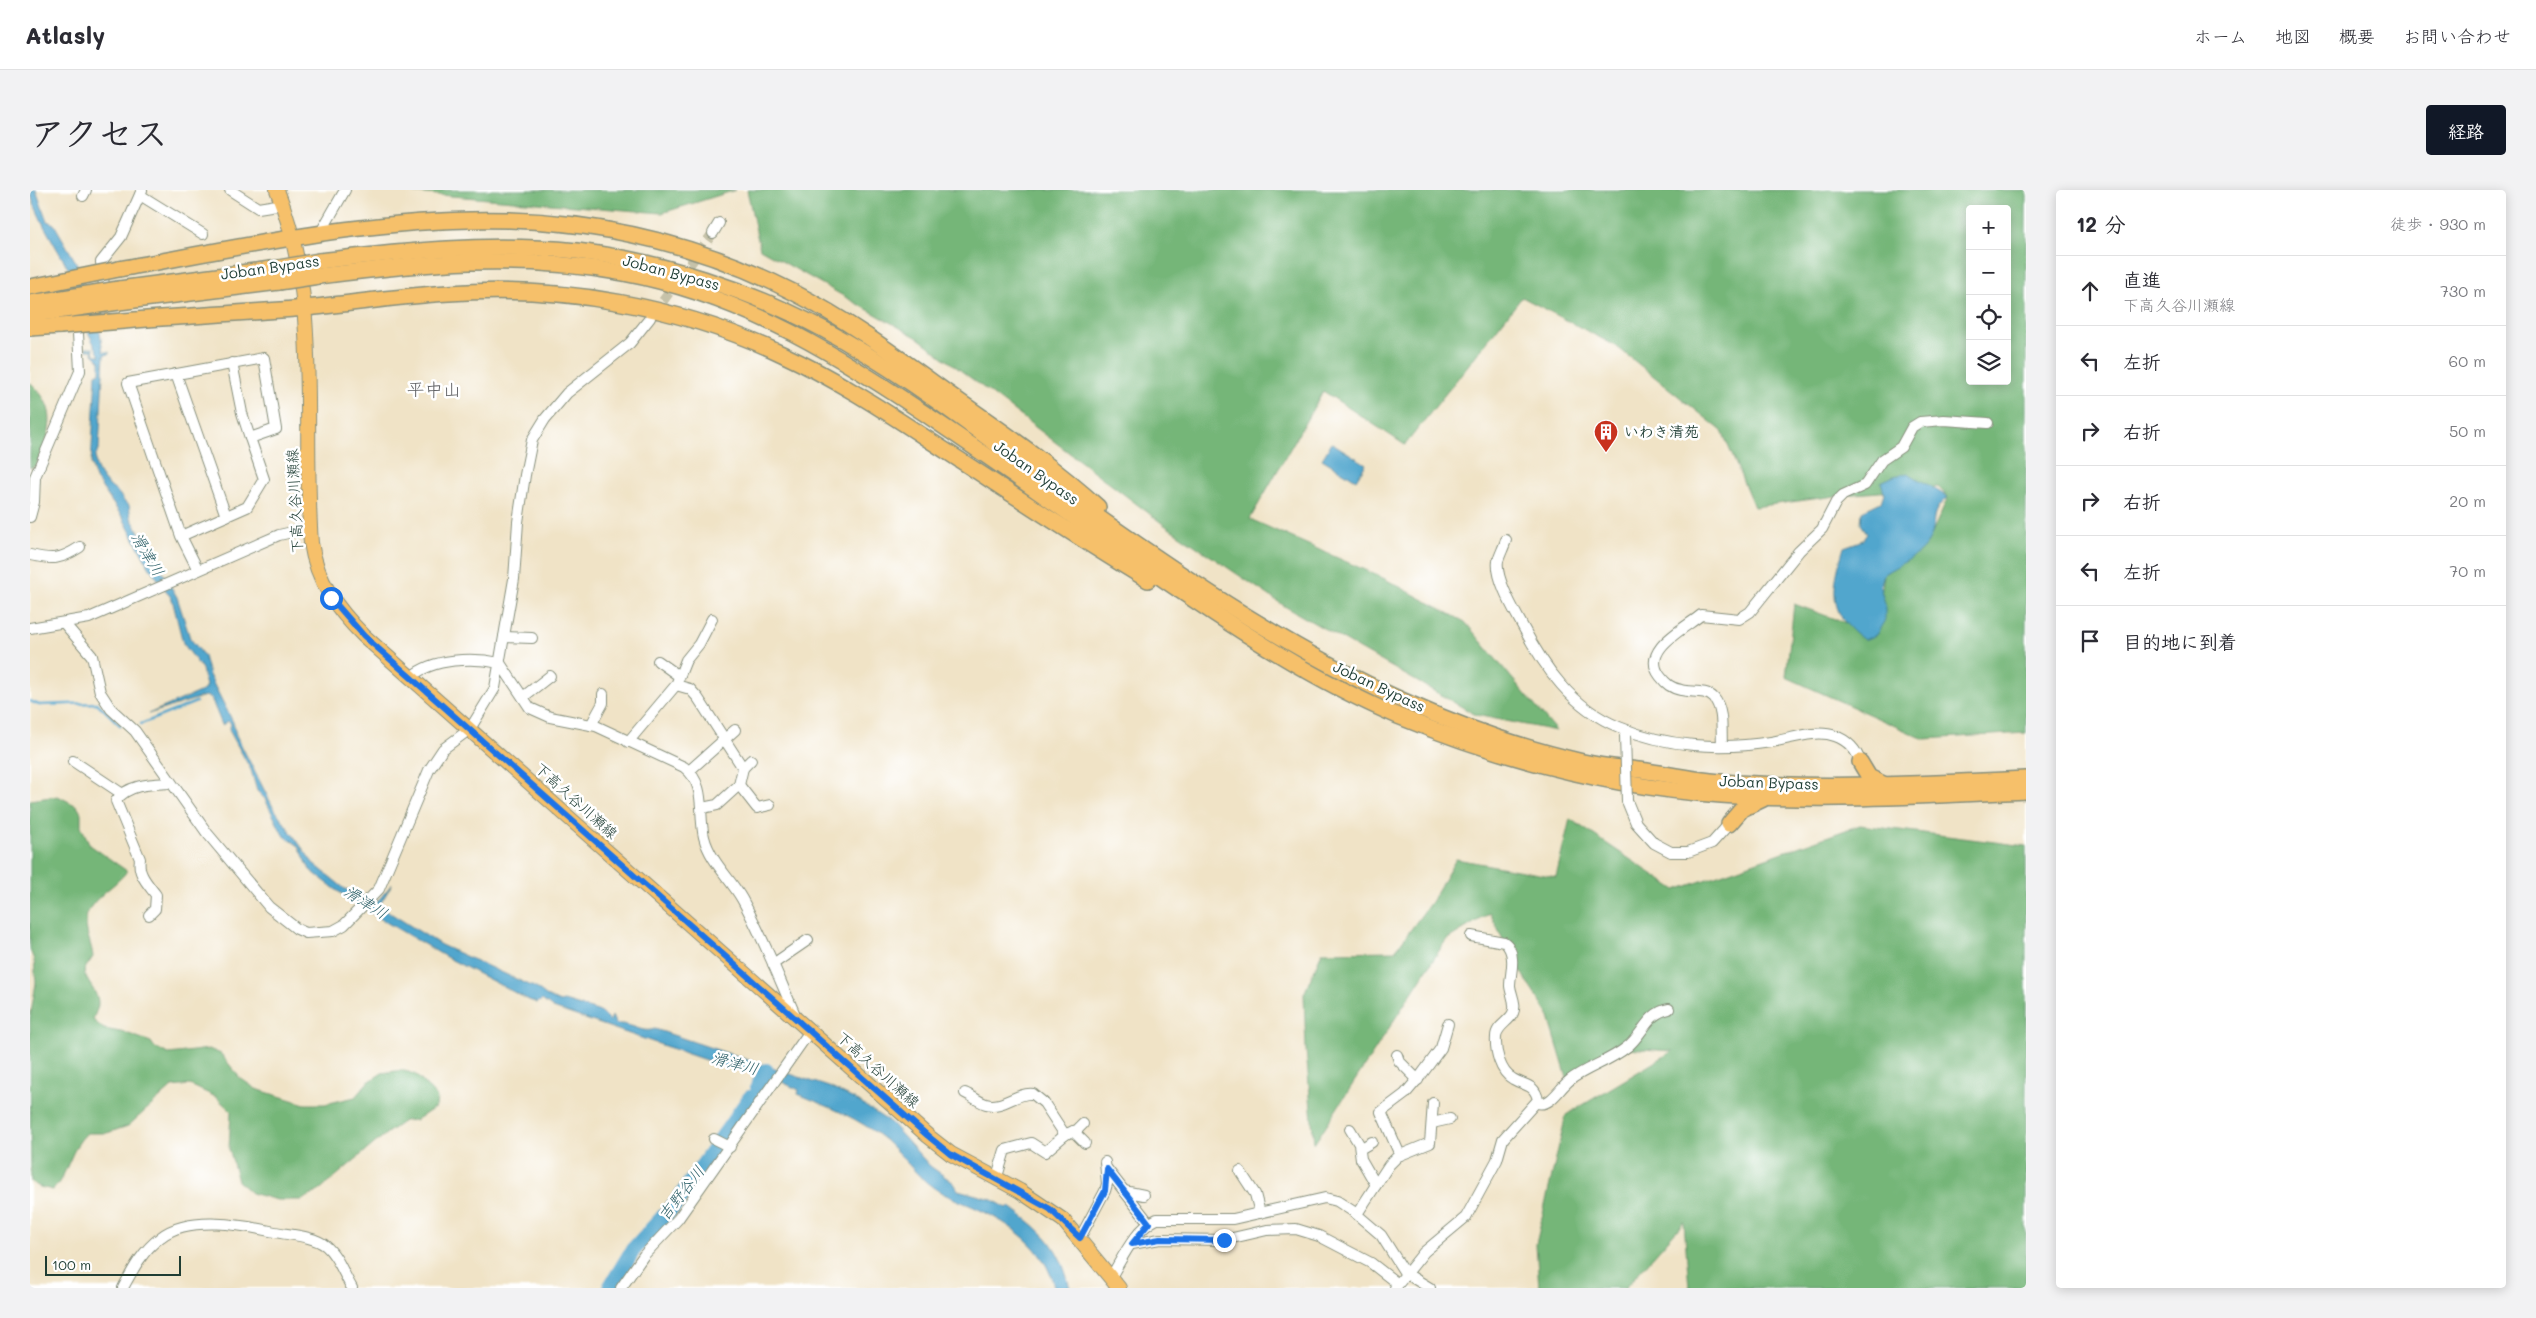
<!DOCTYPE html>
<html lang="ja">
<meta charset="utf-8">
<style>
body{margin:0;font-family:Mali,"Klee One",sans-serif;background:#f2f2f3;color:#2b2b33}
.controls{position:absolute;right:15px;top:15px;display:grid;overflow:hidden;border-radius:5px;box-shadow:0 2px 12px #0003}
.controls button{width:45px;height:45px;display:grid;place-items:center;padding:0;border:0;border-bottom:1px solid #e1e1e2;background:#fff;color:#2b2b33;font:25px sans-serif}
.scale{position:absolute;left:15px;bottom:12px;width:136px;box-sizing:border-box;padding-left:5px;border:2px solid #1f3d34;border-top:0;font-size:14px;line-height:18px;white-space:nowrap;color:#1f3d34;-webkit-text-stroke:4px #fff;paint-order:stroke}
.stop{position:absolute;width:15px;height:15px;margin:-11px;border:4px solid #1a73e8;border-radius:50%;background:#fff}
.stop.end{background:#1a73e8;border-color:#fff;box-shadow:0 1px 5px #0008}
.list{margin:0;padding:0;list-style:none}
h2{display:flex;justify-content:space-between;align-items:center;height:65px;margin:0;padding:0 20px;font-size:21px}
h2 small{font-size:16px;font-weight:400;color:#7c7c81}
.list li{display:grid;grid-template-columns:32px 1fr auto;gap:15px;align-items:center;box-sizing:border-box;height:70px;padding:0 20px;border-top:1px solid #e1e1e2}
.list b{display:block;font-size:19px;white-space:nowrap}
.list p{margin:0;font-size:16px;white-space:nowrap;color:#7c7c81}
.list em{font-size:16px;font-style:normal;color:#7c7c81}
.icon{flex:none;width:28px;height:28px;fill:none;stroke:currentColor;stroke-width:2;stroke-linecap:round;stroke-linejoin:round}
.map{position:relative;flex:none;width:1996px;height:1098px;overflow:hidden;border-radius:5px}
header{display:flex;align-items:center;gap:30px;box-sizing:border-box;height:70px;padding:0 25px;background:#fff;border-bottom:1px solid #e1e1e2}
header strong{font-size:24px}
nav{display:flex;gap:28px;margin-inline-start:auto;font-size:18px}
.intro{display:flex;align-items:center;justify-content:space-between;box-sizing:border-box;height:120px;padding:0 30px}
h1{margin:0;font-size:35px}
.button{padding:12px 22px;border-radius:5px;background:#111827;color:#fff;font-size:18px;font-weight:700}
main{display:flex;gap:30px;padding:0 30px}
aside{flex:1;background:#fff;border-radius:5px;box-shadow:0 2px 12px #0003}
.map>svg:first-child{display:block}
.forest{fill:#74b678;stroke:#4a7a56;fill-rule:evenodd}
.water{fill:#51a6cd;stroke:#387280}
.lines{fill:none;stroke-linecap:round;stroke-linejoin:round}
.stream{stroke:#51a6cd;stroke-width:2.5}
.river{stroke:#51a6cd;stroke-width:16}
.minor-tunnel{stroke:#c6c2a9;stroke-width:10;stroke-dasharray:10 5;stroke-linecap:butt}
.minor-casing{stroke:#88907d;stroke-width:12}
.major-casing{stroke:#88907d;stroke-width:16}
.highway-casing{stroke:#88907d;stroke-width:18}
.minor{stroke:#fff;stroke-width:10}
.major{stroke:#f6c06b;stroke-width:14}
.highway{stroke:#f6c06b;stroke-width:15}
.minor-bridge-casing{stroke:#88907d;stroke-width:12;stroke-linecap:butt}
.highway-bridge-casing{stroke:#88907d;stroke-width:18;stroke-linecap:butt}
.minor-bridge{stroke:#fff;stroke-width:10}
.highway-bridge{stroke:#f6c06b;stroke-width:15}
.route{stroke:#1a73e8;stroke-width:6}
.labels{text-anchor:middle;stroke-width:5;stroke-linejoin:round;paint-order:stroke}
.street-label{font-size:15px;fill:#1f3d34;stroke:#fff}
.poi-label{font-size:15px;font-weight:bold;fill:#1f3d34;stroke:#fff;text-anchor:start}
.water-label{font-size:16px;font-style:italic;fill:#30626a;stroke:#fff}
.quarter-label{font-size:18px;fill:#606164;stroke:#fff}
</style>
<header>
<strong>Atlasly</strong>
<nav><a>ホーム</a><a>地図</a><a>概要</a><a>お問い合わせ</a></nav>
</header>
<div class="intro"><h1>アクセス</h1><a class="button">経路</a></div>
<main>
<div class="map">
<svg width="1996" height="1098" viewBox="0 0 1996 1098">
<rect width="100%" height="100%" fill="#fff"/>
<filter id="ink" filterUnits="userSpaceOnUse"><feTurbulence type="fractalNoise" baseFrequency=".02" numOctaves="2"/><feDisplacementMap in="SourceGraphic" scale="10" xChannelSelector="R" yChannelSelector="G"/><feConvolveMatrix kernelMatrix="1 2 1 2 8 2 1 2 1" color-interpolation-filters="sRGB"/></filter>
<filter id="wash" filterUnits="userSpaceOnUse"><feTurbulence type="fractalNoise" baseFrequency=".0096" numOctaves="4" result="noise"/><feDisplacementMap in="SourceGraphic" scale="20" xChannelSelector="R" yChannelSelector="G"/><feGaussianBlur stdDeviation="1.12" result="paint"/><feColorMatrix in="noise" values="0 0 0 0 0 0 0 0 0 0 0 0 0 0 0 0 0 1.4 0 .05"/><feComposite in="paint" operator="in"/></filter>
<g filter="url(#wash)">
<rect width="100%" height="100%" fill="#f0e3c6"/>
<!-- forest -->
<g class="forest">
<polygon points="386,0 706,0 632,23 384,3"/>
<path d="M717,0H1996V543L1894,549L1756,487L1764,414L1846,444L1854,384L1897,354L1918,307L1908,297L1813,305L1724,317L1692,241L1586,156L1492,107L1375,255L1293,201L1220,329L1355,389L1435,432L1526,541L1446,525L1256,417L1133,334L888,148L730,59ZM1940,19H1977V191H1940Z"/>
<path d="M0,192C30,220 21,242 6,276L0,278Z"/>
<path d="M28,606L47,616L51,623V636L60,655L97,681C86,697 55,711 56,732C56,745 62,755 63,767L54,780C55,792 69,802 68,814C68,819 64,825 63,830L74,839L96,843L121,852L125,858L139,864L179,859L191,864L210,888L226,899L275,914H295L325,907L337,893L352,883L373,880L386,885L407,907L406,917L386,930L374,931L357,943L287,1002L272,1010H247L221,1003L208,991L199,959L201,921L186,907L160,895L142,897L98,936L77,943H57C40,958 39,983 23,1000L10,997L1,992L0,829L6,793L4,770L0,760V610Z"/>
<polygon points="1540,629 1646,700 1830,635 1996,656 1996,1098 1659,1098 1654,1032 1595,1098 1509,1098 1506,1054 1536,925 1643,861 1596,858 1538,891 1518,824 1482,768 1460,723 1416,750 1284,954 1276,860 1274,804 1292,762 1365,761 1401,712 1426,669 1526,687"/>
</g>
<!-- water -->
<g class="water">
<path d="M0,0H6L17,31L24,34L51,81L54,102L70,143L73,162H79V164L74,165L69,259C58,274 74,293 86,301C92,305 92,312 99,315L101,328L147,407L160,448L174,466L179,485L203,532L206,545L243,617L283,673L315,699L324,701L346,713L362,694L349,716L411,755L506,798L516,806L530,812L534,811L571,822L580,831L582,826L585,833C590,835 593,833 597,835C607,837 614,843 625,839L799,897L826,910L861,933L900,976L924,993L928,1000L961,1009L977,1018L979,1016C1014,1042 1029,1054 1040,1098H1024C1018,1060 981,1034 948,1019C933,1012 917,1007 904,998C884,984 872,965 855,950C829,928 799,917 768,904L769,900L752,892L733,891L726,881L719,878L702,879L523,818L512,810L507,813L499,810L416,767L349,728L309,702L280,680L269,656L253,645L235,609L227,601L221,580L199,540L201,534L198,531L192,535L181,508L175,506L118,524L174,500L176,496L172,479L153,453L142,409L119,377L93,328L66,289L61,274L66,184L70,182V171L63,164L62,160H56V158H63L64,164L70,166L59,144L47,94L14,36L3,12Z"/>
<polygon points="1302,253 1336,274 1326,290 1292,269"/>
<path d="M1878,283L1918,307C1894,326 1911,336 1896,355C1887,368 1867,375 1854,384L1850,397L1855,413V430L1846,445L1834,450C1796,423 1802,397 1814,357L1833,350L1837,343L1831,334L1832,321L1851,312L1854,303L1851,292L1864,286Z"/>
</g>
<g class="lines">
<!-- stream -->
<g class="stream">
<polyline points="0,511 9,515 67,513 91,536"/>
<polyline points="111,534 166,512"/>
</g>
<!-- river -->
<g class="river">
<polyline points="728,897 736,881"/>
<polyline points="580,1098 603,1060 647,1012 720,908"/>
</g>
</g>
</g>
<g filter="url(#ink)">
<g class="lines">
<!-- minor-tunnel -->
<polyline class="minor-tunnel" points="624,123 683,43"/>
<defs>
<g id="minor">
<polyline points="200,0 228,18 253,14"/>
<polyline points="110,5 173,44"/>
<polyline points="53,6 56,0"/>
<polyline points="291,42 315,0"/>
<polyline points="683,43 689,33"/>
<polyline points="202,173 212,223 220,248"/>
<polyline points="146,184 196,326"/>
<polyline points="0,327 4,312 5,287 50,181 48,143 50,137 76,111 71,72 91,47 112,0"/>
<polyline points="151,346 98,193 234,168 246,239 220,248 234,289 217,317 151,346 168,380"/>
<path d="M1476,350C1474,357 1470,364 1468,371C1465,388 1484,420 1492,435C1514,477 1542,518 1589,537C1636,557 1691,560 1741,552C1761,549 1786,539 1805,546C1817,550 1827,560 1830,572"/>
<path d="M0,365C23,370 30,370 50,357"/>
<polyline points="34,433 62,466 70,502 81,519 105,541 177,643 239,717 267,739 276,743 303,741 314,735 349,699 399,580 413,559 440,539 465,498 484,389 488,332 495,285 502,250 515,229 537,203 600,153 620,128"/>
<polyline points="0,438 59,428 249,345 280,338"/>
<polyline points="474,447 502,448"/>
<polyline points="628,471 649,486"/>
<path d="M381,487C403,468 443,467 470,473L500,518L520,527L566,536L654,577C677,595 668,622 674,647C680,671 700,688 712,709C733,747 749,788 766,827"/>
<polyline points="646,495 660,499 668,508 713,578 709,595 687,615 672,618"/>
<polyline points="493,507 520,486"/>
<polyline points="561,535 573,513 573,504"/>
<polyline points="598,552 646,495 656,470 669,454 682,429"/>
<path d="M1692,556C1691,541 1694,520 1684,508C1675,499 1662,503 1651,500C1641,498 1636,494 1630,486C1610,460 1654,439 1671,425L1709,429L1720,422L1769,361L1792,339L1806,312L1813,305L1835,295L1852,270L1871,257L1882,237L1890,232L1914,230L1958,233"/>
<polyline points="43,571 91,603"/>
<polyline points="713,578 721,570"/>
<polyline points="659,581 705,540"/>
<polyline points="709,595 727,618 740,615"/>
<polyline points="1597,611 1606,633 1624,653 1641,662 1658,662 1682,653 1699,634"/>
<path d="M119,725L125,719L126,705C118,694 107,684 110,669L86,611C97,594 122,594 140,593"/>
<polyline points="743,774 778,750"/>
<polyline points="1367,865 1369,871 1388,890"/>
<path d="M935,903C942,906 949,912 956,914C973,919 986,902 1003,904L1014,913L1035,945"/>
<path d="M1507,913C1521,917 1530,897 1540,890C1557,877 1580,871 1597,857C1613,845 1617,823 1639,819"/>
<polyline points="1402,933 1420,929"/>
<polyline points="1320,939 1329,954 1331,969 1346,995"/>
<polyline points="1043,941 1055,953"/>
<polyline points="684,949 700,957"/>
<polyline points="1330,959 1342,952"/>
<polyline points="1370,965 1351,922 1375,904 1392,884 1411,858 1418,834"/>
<polyline points="1077,979 1119,1033"/>
<polyline points="1210,981 1225,1004 1230,1023"/>
<polyline points="966,990 975,960 1001,953 1015,962 1036,944 1047,940 1053,934"/>
<polyline points="1094,1001 1114,1005"/>
<polyline points="1327,1024 1359,975 1368,966 1400,953 1403,913"/>
<polyline points="1050,1048 1075,1001 1077,994 1075,972"/>
<polyline points="1102,1054 1130,1049 1194,1050 1237,1040 1266,1039 1289,1046 1341,1073 1368,1094"/>
<path d="M1081,1087C1093,1067 1105,1039 1127,1029H1203L1295,1008L1307,1011L1324,1022L1351,1045L1375,1083L1400,1098"/>
<path d="M93,1098C103,1079 113,1060 131,1047C159,1025 213,1035 245,1042C260,1045 284,1046 296,1056C308,1066 314,1085 322,1098"/>
<polyline points="591,1098 614,1065 648,1029 780,841"/>
<path d="M1365,1098L1394,1062L1436,1027L1467,970L1473,949L1508,910C1505,894 1495,896 1483,889C1470,882 1465,861 1466,847C1466,836 1479,832 1483,823C1487,814 1481,805 1480,796C1480,787 1483,778 1482,769C1482,763 1479,755 1474,752L1441,746"/>
</g>
<path id="major" d="M247,0C292,112 272,236 281,353C287,392 307,419 334,446L898,946L921,964L990,1001L1033,1030L1089,1098"/>
<g id="highway">
<path d="M289,71C375,61 460,52 547,61C632,71 719,100 793,139C877,184 953,246 1031,301C1138,377 1249,454 1369,509C1427,535 1491,558 1553,572C1574,577 1596,578 1617,581C1642,585 1666,590 1691,592C1793,599 1894,594 1996,589"/>
<path d="M89,79C218,56 348,26 480,30C578,33 675,57 763,102C818,130 869,168 919,204C970,240 1022,275 1068,317"/>
<path d="M289,86C394,73 487,63 593,83C716,106 814,168 916,238C990,288 1062,340 1136,391C1210,441 1285,491 1368,526C1470,568 1580,597 1691,605C1792,612 1894,606 1996,601"/>
<polyline points="0,97 25,92"/>
<polyline points="89,99 248,78"/>
<polyline points="89,112 249,92"/>
<polyline points="0,113 27,109"/>
<polyline points="0,124 27,121"/>
<path d="M94,131C155,126 216,123 276,118C324,113 371,106 419,103C532,95 650,116 752,164C804,188 852,219 899,250C972,297 1044,346 1118,390"/>
<polyline points="0,138 30,136"/>
<polyline points="1830,572 1839,587 1855,595"/>
<polyline points="1699,634 1712,619 1733,609"/>
</g>
</defs>
<!-- minor casing -->
<use href="#minor" class="minor-casing"/>
<!-- major casing -->
<use href="#major" class="major-casing"/>
<!-- highway casing -->
<use href="#highway" class="highway-casing"/>
<!-- minor -->
<use href="#minor" class="minor"/>
<!-- major -->
<use href="#major" class="major"/>
<!-- highway -->
<use href="#highway" class="highway"/>
<defs>
<polyline id="minor-bridge" points="1595,545 1597,611"/>
<g id="highway-bridge">
<polyline points="248,78 289,71"/>
<polyline points="25,92 89,79"/>
<polyline points="249,92 289,86"/>
<polyline points="27,109 89,99"/>
<polyline points="27,121 89,112"/>
<polyline points="30,136 94,131"/>
</g>
</defs>
<!-- minor-bridge casing -->
<use href="#minor-bridge" class="minor-bridge-casing"/>
<!-- highway-bridge casing -->
<use href="#highway-bridge" class="highway-bridge-casing"/>
<!-- minor-bridge -->
<use href="#minor-bridge" class="minor-bridge"/>
<!-- highway-bridge -->
<use href="#highway-bridge" class="highway-bridge"/>
</g>
</g>
<g class="lines" filter="url(#ink)">
<!-- route -->
<polyline class="route" points="301,408 334,446 898,946 920,964 1020,1019 1050,1048 1075,1001 1077,979 1119,1033 1102,1054 1130,1049 1194,1050"/>
</g>
<!-- icons -->
<defs>
<symbol id="building-pin" viewBox="-11 -11 22 30"><path d="M0 17L-7.5 6A9.5 9.5 0 1 1 7.5 6Z" fill="#c8321e" stroke="#fff"/><path d="M-4-6H4V6H1V3H-1V6H-4ZM-2.5-4.3h1.7v1.8h-1.7ZM.8-4.3h1.7v1.8H.8ZM-2.5-1h1.7V.8h-1.7ZM.8-1h1.7V.8H.8Z" fill="#fff"/></symbol>
</defs>
<g fill-rule="evenodd">
<use href="#building-pin" x="1562" y="228" width="28" height="38"/>
</g>
<g class="labels">
<!-- street labels -->
<g class="street-label">
<text transform="translate(240 78) rotate(-8)" y="5">Joban Bypass</text>
<text transform="translate(641 83) rotate(15)" y="5">Joban Bypass</text>
<text transform="translate(1006 283) rotate(35)" y="5">Joban Bypass</text>
<text transform="translate(265 311) rotate(-93)" y="5">下高久谷川瀬線</text>
<text transform="translate(1349 497) rotate(25)" y="5">Joban Bypass</text>
<text transform="translate(1739 593) rotate(2)" y="5">Joban Bypass</text>
<text transform="translate(546 611) rotate(42)" y="5">下高久谷川瀬線</text>
<text transform="translate(848 880) rotate(42)" y="5">下高久谷川瀬線</text>
</g>
<!-- poi labels -->
<g class="poi-label">
<text x="1594" y="247">いわき清苑</text>
</g>
<!-- water labels -->
<g class="water-label">
<text transform="translate(118 364) rotate(59)" y="6">滑津川</text>
<text transform="translate(336 712) rotate(32)" y="6">滑津川</text>
<text transform="translate(705 873) rotate(15)" y="6">滑津川</text>
<text transform="translate(651 1003) rotate(-52)" y="6">吉野谷川</text>
</g>
<!-- quarter labels -->
<g class="quarter-label">
<text x="404" y="206">平中山</text>
</g>
</g>
</svg>
<div class="controls">
<button>+</button>
<button>−</button>
<button><svg class="icon" aria-label="locate" viewBox="0 0 24 24"><circle cx="12" cy="12" r="6"/><path d="M12 2v4M12 18v4M2 12h4M18 12h4"/></svg></button>
<button><svg class="icon" aria-label="layers" viewBox="0 0 24 24"><path d="M12 4l9 5-9 5-9-5zM3 14l9 5 9-5"/></svg></button>
</div>
<div class="scale">100 m</div>
<div class="stop" style="left:301px;top:408px"></div>
<div class="stop end" style="left:1194px;top:1050px"></div>
</div>
<aside>
<h2>12 分<small>徒歩 · 930 m</small></h2>
<ul class="list">
<li><svg class="icon" aria-label="ahead" viewBox="0 0 24 24"><path d="M12 20V5M6 11l6-6 6 6"/></svg><div><b>直進</b><p>下高久谷川瀬線</p></div><em>730 m</em></li>
<li><svg class="icon" aria-label="left" viewBox="0 0 24 24"><path d="M17 20v-9H6M10 6l-5 5 5 5"/></svg><div><b>左折</b></div><em>60 m</em></li>
<li><svg class="icon" aria-label="right" viewBox="0 0 24 24"><path d="M7 20v-9h11M14 6l5 5-5 5"/></svg><div><b>右折</b></div><em>50 m</em></li>
<li><svg class="icon" aria-label="right" viewBox="0 0 24 24"><path d="M7 20v-9h11M14 6l5 5-5 5"/></svg><div><b>右折</b></div><em>20 m</em></li>
<li><svg class="icon" aria-label="left" viewBox="0 0 24 24"><path d="M17 20v-9H6M10 6l-5 5 5 5"/></svg><div><b>左折</b></div><em>70 m</em></li>
<li><svg class="icon" aria-label="arrive" viewBox="0 0 24 24"><path d="M6 21V4h12l-3 4 3 4H6"/></svg><div><b>目的地に到着</b></div></li>
</ul>
</aside>
</main>
